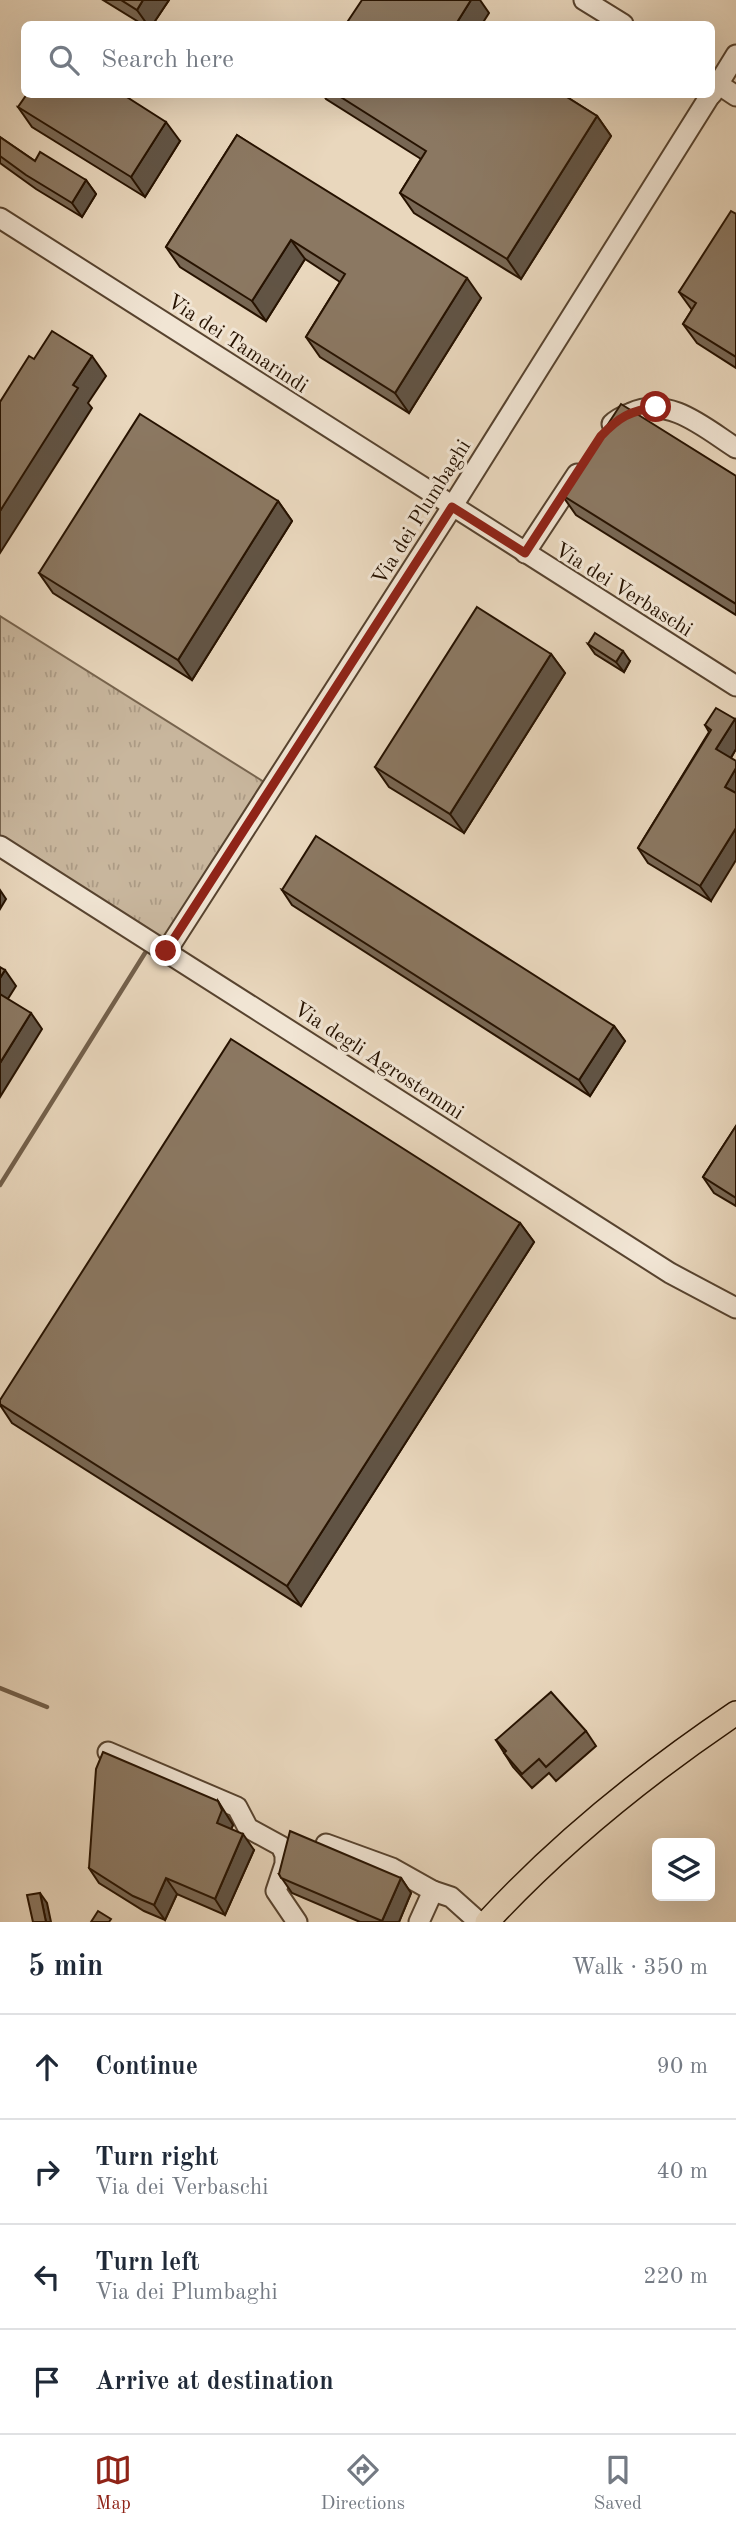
<!DOCTYPE html>
<meta charset="utf-8">
<style>
body{margin:0;font-family:"Old Standard TT",serif;background:#f2f2f3;color:#1f2937}
.controls{position:absolute;right:21px;bottom:21px;display:grid;overflow:hidden;border-radius:10px;box-shadow:0 7px 28px #0002}
.controls button{width:63px;height:63px;display:grid;place-items:center;padding:0;border:0;border-bottom:2px solid #e0e1e3;background:#fff;color:#1f2937;font:35px sans-serif}
.stop{position:absolute;width:21px;height:21px;margin:-16px;border:5px solid #8f2418;border-radius:50%;background:#fff}
.stop.end{background:#8f2418;border-color:#fff;box-shadow:0 2px 7px #0008}
.list{margin:0;padding:0;list-style:none}
h2{display:flex;justify-content:space-between;align-items:center;height:91px;margin:0;padding:0 28px;font-size:30px}
h2 small{font-size:23px;font-weight:400;color:#747a83}
.list li{display:grid;grid-template-columns:46px 1fr auto;gap:21px;align-items:center;box-sizing:border-box;height:105px;padding:0 28px;border-top:2px solid #e0e1e3}
.list b{display:block;font-size:26px;white-space:nowrap}
.list p{margin:0;font-size:23px;white-space:nowrap;color:#747a83}
.list em{font-size:23px;font-style:normal;color:#747a83}
.icon{flex:none;width:38px;height:38px;fill:none;stroke:currentColor;stroke-width:2;stroke-linecap:round;stroke-linejoin:round}
.map{position:relative;flex:none;width:736px;height:1922px;overflow:hidden}
.search{position:absolute;background:#fff;box-shadow:0 7px 28px #0002;left:21px;right:21px;top:21px;height:77px;display:flex;align-items:center;gap:18px;box-sizing:border-box;padding:0 24px;border-radius:10px;color:#747a83;font-size:26px}
.sheet{height:511px;background:#fff}
nav{display:flex;justify-content:space-around;align-items:center;box-sizing:border-box;height:98px;border-top:2px solid #e0e1e3;background:#fff;font-size:19px;color:#747a83}
nav a{display:grid;justify-items:center;gap:4px}
nav .on{color:#8f2418}
.map>svg:first-child{display:block}
.grass{fill:url(#grass-tufts);stroke:#77644e;stroke-width:2}
.lines{fill:none;stroke-linecap:round;stroke-linejoin:round}
.stream{stroke:#73604b;stroke-width:4.5}
.minor-casing{stroke:#57432f;stroke-width:23}
.major-casing{stroke:#261200;stroke-width:26}
.minor{stroke:#f1e5d4;stroke-width:19}
.major{stroke:#e9d7bd;stroke-width:23}
.wall{fill:#786754;stroke:#261200;stroke-width:2}
.shaded-wall{fill:#615445;stroke:#261200;stroke-width:2}
.building{fill:#8b7862;stroke:#261200;stroke-width:2}
.route{stroke:#8f2418;stroke-width:9}
.labels{text-anchor:middle;stroke-width:6;stroke-linejoin:round;paint-order:stroke}
.street-label{font-size:21px;fill:#261200;stroke:#f1e5d4}
</style>
<div class="map">
<svg width="736" height="1922" viewBox="0 0 736 1922">
<defs>
<pattern id="grass-tufts" width="24" height="20" patternUnits="userSpaceOnUse" patternTransform="scale(1.75)"><rect width="24" height="20" fill="#c8b69d"/><path d="M3 7l-1-3M5 7V3M7 7l1-3M15 17l-1-3M17 17v-4M19 17l1-3" fill="none" stroke="#ac9b85"/></pattern>
</defs>
<rect width="100%" height="100%" fill="#e9d7bd"/>
<filter id="stains"><feTurbulence type="fractalNoise" baseFrequency=".00286" numOctaves="4"/><feColorMatrix values="0 0 0 0 .2 0 0 0 0 .09 0 0 0 0 .02 0 0 0 .5 -.17"/></filter>
<radialGradient id="worn" r=".72"><stop offset=".6" stop-color="#630" stop-opacity="0"/><stop offset="1" stop-color="#630" stop-opacity=".3"/></radialGradient>
<!-- grass -->
<polygon class="grass" points="0,616 272,787 166,952 0,846"/>
<g class="lines">
<!-- stream -->
<g class="stream">
<polyline points="0,1185 145,953"/>
<polyline points="0,1688 47,1707"/>
</g>
<defs>
<g id="minor">
<polyline points="584,0 623,24"/>
<polyline points="712,80 736,96"/>
<polyline points="712,94 736,55"/>
<polyline points="0,218 736,686"/>
<path d="M612,424C618,418 624,416 631,413C669,395 706,429 736,448"/>
<polyline points="525,553 577,474"/>
<polyline points="0,846 670,1273 736,1308"/>
<polyline points="166,952 452,507 711,94"/>
<polyline points="108,1752 237,1807 248,1828 281,1846 285,1855 285,1864 276,1891 297,1922"/>
<polyline points="326,1844 392,1868 433,1891"/>
<polyline points="419,1922 433,1891 451,1897 479,1922"/>
</g>
<path id="major" d="M487,1922C560,1843 647,1773 736,1713"/>
</defs>
<!-- minor casing -->
<use href="#minor" class="minor-casing"/>
<!-- major casing -->
<use href="#major" class="major-casing"/>
<!-- minor -->
<use href="#minor" class="minor"/>
<!-- major -->
<use href="#major" class="major"/>
</g>
<!-- wall -->
<g class="wall">
<polygon points="103,0 169,0 153,24 142,24"/>
<polygon points="323,94 562,94 597,116 611,136 521,279 414,213 400,193 421,159 326,99"/>
<polygon points="18,107 180,141 145,197 32,127"/>
<polygon points="237,135 481,298 409,413 320,357 306,337 340,282 305,259 266,321 180,267 166,247"/>
<polygon points="0,137 35,161 86,180 96,194 82,217 36,189 0,163"/>
<polygon points="736,214 736,368 697,343 683,324 692,310 679,292"/>
<polygon points="736,476 736,615 576,515 562,495"/>
<polygon points="278,501 292,521 192,680 53,593 39,573"/>
<polygon points="588,644 630,661 624,672 595,654"/>
<polygon points="551,654 565,673 464,833 389,787 375,767"/>
<polygon points="736,721 736,749 731,758 711,901 648,863 638,848 709,732 705,725"/>
<polygon points="282,890 614,1026 625,1041 590,1096 292,905"/>
<polygon points="736,1126 736,1206 714,1193 703,1177"/>
<polygon points="520,1223 534,1242 301,1606 12,1423 0,1405 0,1400"/>
<polygon points="586,1731 596,1746 556,1781 549,1773 532,1788 513,1767 496,1740"/>
<polygon points="228,1817 233,1825 231,1829 254,1850 225,1915 177,1894 165,1920 144,1911 99,1883 89,1868"/>
<polygon points="279,1874 401,1878 411,1893 399,1922 360,1922 292,1893"/>
</g>
<!-- shaded-wall -->
<g class="shaded-wall">
<polygon points="143,0 169,0 153,24 147,24 137,10"/>
<polygon points="471,0 480,0 489,13 482,24 456,24"/>
<polygon points="597,116 611,136 521,279 507,259"/>
<polygon points="166,122 180,141 145,197 131,177"/>
<polygon points="86,180 96,194 82,217 72,203"/>
<polygon points="291,240 305,259 266,321 252,301"/>
<polygon points="467,278 481,298 409,413 395,393"/>
<polygon points="92,356 106,376 88,403 92,408 0,553 0,511 73,385"/>
<polygon points="278,501 292,521 192,680 178,660"/>
<polygon points="623,651 630,661 624,672 616,662"/>
<polygon points="551,654 565,673 464,833 450,814"/>
<polygon points="735,719 736,721 736,749 727,764 716,749"/>
<polygon points="736,768 736,800 725,787"/>
<polygon points="736,828 736,860 711,901 700,886"/>
<polygon points="0,890 6,899 0,909"/>
<polygon points="5,970 16,986 4,1005 0,1000 0,978"/>
<polygon points="31,1013 42,1029 0,1097 0,1063"/>
<polygon points="614,1026 625,1041 590,1096 579,1080"/>
<polygon points="520,1223 534,1242 301,1606 287,1586"/>
<polygon points="218,1801 233,1825 227,1838 217,1823"/>
<polygon points="243,1834 254,1850 225,1915 215,1899"/>
<polygon points="166,1878 177,1894 165,1920 154,1905"/>
<polygon points="401,1878 411,1893 399,1922 383,1922 382,1921"/>
<polygon points="40,1893 47,1903 51,1922 46,1922"/>
</g>
<!-- building -->
<g class="building">
<polygon points="121,0 143,0 137,10"/>
<polygon points="362,0 471,0 456,24 346,24"/>
<polygon points="27,94 122,94 166,122 131,177 18,107"/>
<polygon points="336,94 562,94 597,116 507,259 400,193 426,151"/>
<polygon points="237,135 467,278 395,393 306,337 345,274 291,240 252,301 166,247"/>
<polygon points="0,137 35,161 40,152 86,180 72,203 26,175 0,156"/>
<polygon points="731,211 736,214 736,357 683,324 696,303 679,292"/>
<polygon points="52,331 92,356 73,385 78,388 0,511 0,402 29,356 34,359"/>
<polygon points="621,404 736,476 736,604 562,495"/>
<polygon points="140,414 278,501 178,660 39,573"/>
<polygon points="477,607 551,654 450,814 375,767"/>
<polygon points="595,633 623,651 616,662 588,644"/>
<polygon points="716,708 735,719 716,749 736,761 736,768 725,787 736,793 736,828 700,886 638,848 711,730 705,725"/>
<polygon points="316,836 614,1026 579,1080 282,890"/>
<polygon points="0,967 5,970 0,978"/>
<polygon points="0,994 31,1013 0,1063"/>
<polygon points="231,1039 520,1223 287,1586 0,1404 0,1400"/>
<polygon points="736,1126 736,1198 703,1177"/>
<polygon points="551,1692 586,1731 546,1767 539,1759 522,1774 504,1753 506,1751 496,1740"/>
<polygon points="103,1752 218,1801 222,1810 217,1823 243,1834 215,1899 166,1878 154,1905 133,1896 89,1868 96,1769"/>
<polygon points="290,1831 401,1878 382,1921 281,1878 279,1874"/>
<polygon points="40,1893 46,1922 33,1922 27,1895"/>
<polygon points="98,1911 111,1919 109,1922 91,1922"/>
</g>
<g class="lines">
<!-- route -->
<path class="route" d="M166,951L452,507L525,553L601,436C619,417 630,411 656,407"/>
</g>
<g class="labels">
<!-- street labels -->
<g class="street-label">
<text transform="translate(238 343) rotate(33)" y="7">Via dei Tamarindi</text>
<text transform="translate(421 512) rotate(-58)" y="7">Via dei Plumbaghi</text>
<text transform="translate(624 589) rotate(32)" y="7">Via dei Verbaschi</text>
<text transform="translate(379 1060) rotate(33)" y="7">Via degli Agrostemmi</text>
</g>
</g>
<rect width="100%" height="100%" filter="url(#stains)"/>
<rect width="100%" height="100%" fill="url(#worn)"/>
</svg>
<div class="controls">
<button><svg class="icon" aria-label="layers" viewBox="0 0 24 24"><path d="M12 4l9 5-9 5-9-5zM3 14l9 5 9-5"/></svg></button>
</div>
<div class="stop" style="left:656px;top:407px"></div>
<div class="stop end" style="left:166px;top:951px"></div>
<div class="search"><svg class="icon" aria-label="search" viewBox="0 0 24 24"><circle cx="10" cy="10" r="6"/><path d="M15 15l6 6"/></svg>Search here</div>
</div>
<section class="sheet">
<h2>5 min<small>Walk · 350 m</small></h2>
<ul class="list">
<li><svg class="icon" aria-label="ahead" viewBox="0 0 24 24"><path d="M12 20V5M6 11l6-6 6 6"/></svg><div><b>Continue</b></div><em>90 m</em></li>
<li><svg class="icon" aria-label="right" viewBox="0 0 24 24"><path d="M7 20v-9h11M14 6l5 5-5 5"/></svg><div><b>Turn right</b><p>Via dei Verbaschi</p></div><em>40 m</em></li>
<li><svg class="icon" aria-label="left" viewBox="0 0 24 24"><path d="M17 20v-9H6M10 6l-5 5 5 5"/></svg><div><b>Turn left</b><p>Via dei Plumbaghi</p></div><em>220 m</em></li>
<li><svg class="icon" aria-label="arrive" viewBox="0 0 24 24"><path d="M6 21V4h12l-3 4 3 4H6"/></svg><div><b>Arrive at destination</b></div></li>
</ul>
</section>
<nav>
<a class="on"><svg class="icon" aria-label="map" viewBox="0 0 24 24"><path d="M3 6l6-2 6 2 6-2v14l-6 2-6-2-6 2zM9 4v14M15 6v14"/></svg>Map</a>
<a><svg class="icon" aria-label="directions" viewBox="0 0 24 24"><path d="M12 3l9 9-9 9-9-9zM9 14v-3h6M13 9l2 2-2 2"/></svg>Directions</a>
<a><svg class="icon" aria-label="saved" viewBox="0 0 24 24"><path d="M7 4h10v16l-5-4-5 4z"/></svg>Saved</a>
</nav>
